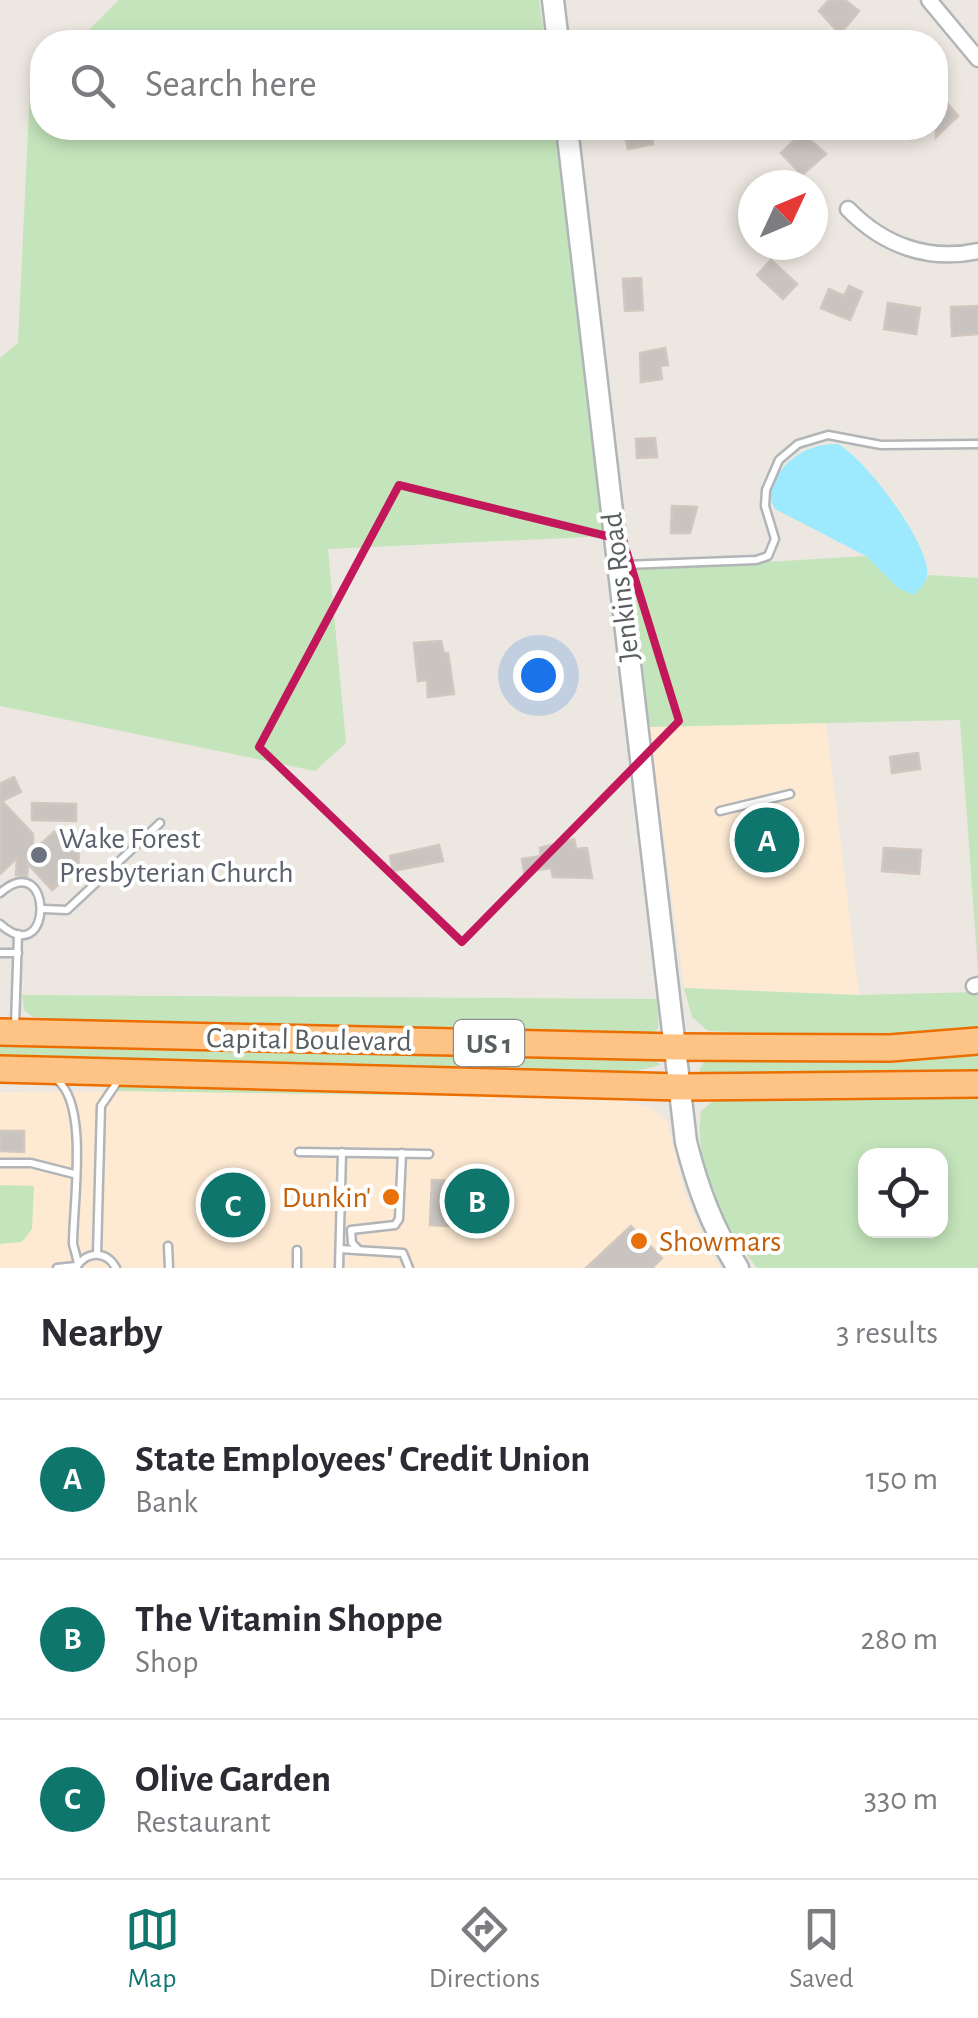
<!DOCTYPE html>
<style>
body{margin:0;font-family:"Alegreya Sans",sans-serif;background:#f7f7f7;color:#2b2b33}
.controls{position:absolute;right:30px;bottom:30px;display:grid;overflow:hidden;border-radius:20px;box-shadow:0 5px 15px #0003}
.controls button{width:90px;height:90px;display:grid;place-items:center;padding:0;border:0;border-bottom:2px solid #e1e1e2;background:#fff;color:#2b2b33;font:50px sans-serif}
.compass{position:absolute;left:738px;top:170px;width:90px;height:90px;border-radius:50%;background:#fff;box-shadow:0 5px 15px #0003;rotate:46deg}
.you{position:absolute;left:538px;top:675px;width:35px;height:35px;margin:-25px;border:8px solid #fff;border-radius:50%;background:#1a73e8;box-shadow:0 0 0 15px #1a73e833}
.badge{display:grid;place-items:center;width:65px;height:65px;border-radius:50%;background:#0f766e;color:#fff;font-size:32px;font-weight:700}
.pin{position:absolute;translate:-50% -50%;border:5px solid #fff;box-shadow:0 2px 10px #0006}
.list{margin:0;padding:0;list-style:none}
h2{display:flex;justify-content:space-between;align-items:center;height:130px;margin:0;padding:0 40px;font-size:42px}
h2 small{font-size:32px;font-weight:400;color:#7c7c81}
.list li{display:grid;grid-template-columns:65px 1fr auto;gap:30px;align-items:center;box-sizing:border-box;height:160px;padding:0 40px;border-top:2px solid #e1e1e2}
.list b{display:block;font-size:38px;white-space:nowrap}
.list p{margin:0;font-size:32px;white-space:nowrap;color:#7c7c81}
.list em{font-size:32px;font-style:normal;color:#7c7c81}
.icon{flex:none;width:55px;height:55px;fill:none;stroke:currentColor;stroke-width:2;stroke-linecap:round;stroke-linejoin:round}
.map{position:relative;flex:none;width:978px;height:1268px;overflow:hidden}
.search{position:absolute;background:#fff;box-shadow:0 5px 15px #0003;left:30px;right:30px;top:30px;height:110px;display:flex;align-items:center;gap:25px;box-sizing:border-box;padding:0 35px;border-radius:40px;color:#7c7c81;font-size:38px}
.sheet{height:610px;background:#fff}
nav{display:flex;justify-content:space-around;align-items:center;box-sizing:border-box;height:140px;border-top:2px solid #e1e1e2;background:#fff;font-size:28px;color:#7c7c81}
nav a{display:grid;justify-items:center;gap:5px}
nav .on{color:#0f766e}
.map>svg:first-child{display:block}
.commercial{fill:#feead3}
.green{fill:#c4e5bb;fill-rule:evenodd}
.water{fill:#9deaff}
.building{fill:#c9c4bf;stroke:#d1c7be;stroke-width:2.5}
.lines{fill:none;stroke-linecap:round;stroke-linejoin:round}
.lane-casing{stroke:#b1b5b8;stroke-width:11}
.street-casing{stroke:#b1b5b8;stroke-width:19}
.secondary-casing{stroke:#b0b5b8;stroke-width:25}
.highway-casing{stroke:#ec6e00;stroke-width:30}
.lane{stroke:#fff;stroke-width:6}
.street{stroke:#fff;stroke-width:14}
.secondary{stroke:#fff;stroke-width:20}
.highway{stroke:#fec485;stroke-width:25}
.marked{fill:none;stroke:#c2185b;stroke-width:8;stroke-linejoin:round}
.worship-dot{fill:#6b7280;stroke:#fff;stroke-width:4}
.food-dot{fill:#e8710a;stroke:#fff;stroke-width:4}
.labels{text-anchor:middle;stroke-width:8;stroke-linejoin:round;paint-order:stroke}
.shield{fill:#fff;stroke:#8b8e90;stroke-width:2.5}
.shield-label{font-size:28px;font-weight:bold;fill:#595e61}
.street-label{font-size:30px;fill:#595e61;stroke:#fff}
.worship-label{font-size:30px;fill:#5b616d;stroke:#fff;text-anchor:start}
.food-label{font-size:30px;fill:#c56008;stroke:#fff;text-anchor:end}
</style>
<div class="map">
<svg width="978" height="1268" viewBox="0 0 978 1268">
<rect width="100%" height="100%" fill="#ece7e0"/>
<!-- commercial -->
<g class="commercial">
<polygon points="826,721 859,995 684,988 649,727"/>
<polygon points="145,1091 614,1098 650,1107 667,1121 685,1193 706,1244 721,1268 0,1268 0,1092"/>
</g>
<!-- green -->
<g class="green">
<polygon points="119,0 539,0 545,42 77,42"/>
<polygon points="42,76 42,128 558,128 609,536 328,549 346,743 315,771 0,706 0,358 18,343 30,88"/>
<polygon points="866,556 897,587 926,581 928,575 978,578 978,971 960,720 649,727 629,570"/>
<polygon points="684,988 858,995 978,992 978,1033 838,1037 708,1031 692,1017"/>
<polygon points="22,995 659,999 658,1028 651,1037 180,1026 33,1017 24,1010"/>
<polygon points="0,1038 652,1057 660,1065 633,1072 371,1072 0,1063"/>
<polygon points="978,1050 978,1072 704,1075 699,1070 705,1060 834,1059"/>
<polygon points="123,1084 461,1089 614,1098 113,1091"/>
<path d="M978,1093V1268H757C724,1224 693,1168 701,1111L720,1096ZM866,1156H940V1230H866Z"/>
<polygon points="0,1185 34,1186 32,1229 22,1242 0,1244"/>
</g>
<!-- water -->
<path class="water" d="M838,444C867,461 923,536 927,569C929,580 921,588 913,595L897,587L866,556L775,509L769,497C777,464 804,443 838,444Z"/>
<!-- building -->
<g class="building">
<polygon points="829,0 845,0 859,11 840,34 819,11"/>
<polygon points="936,102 941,108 947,103 958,116 936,137"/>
<polygon points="623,128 650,128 653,144 628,149"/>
<polygon points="802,133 826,154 802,175 781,153"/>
<polygon points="771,260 797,284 783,299 757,275"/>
<polygon points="641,278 643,310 625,311 623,279"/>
<polygon points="849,286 862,292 850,320 821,308 829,289 844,296"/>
<polygon points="888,303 920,308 916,334 884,329"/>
<polygon points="978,306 978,334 952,336 951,307"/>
<polygon points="665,348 668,365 660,366 662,379 641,382 640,353"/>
<polygon points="655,438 657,457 637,458 636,439"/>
<polygon points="672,506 697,507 690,533 671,533"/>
<polygon points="441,641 444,653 448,653 454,694 428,697 427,680 418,681 414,643"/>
<polygon points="918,753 920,769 892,773 890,757"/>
<polygon points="14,777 21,792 2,801 33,834 33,851 54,832 79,854 78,869 52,890 28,864 27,876 16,875 17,858 0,874 0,784"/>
<polygon points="32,803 76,804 76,821 32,820"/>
<polygon points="771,806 773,815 785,811 794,844 789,845 792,864 762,873 758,861 749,864 739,828 752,824 749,811"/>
<polygon points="574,839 576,849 587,848 592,878 553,877 551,868 524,872 522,859 541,856 540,848"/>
<polygon points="439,845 443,861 393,871 390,856"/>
<polygon points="884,848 921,850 919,874 882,871"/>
<polygon points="0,1131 24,1131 24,1152 0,1151"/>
<polygon points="230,1171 242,1171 242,1180 253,1180 253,1185 258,1186 262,1211 258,1228 210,1227 210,1213 204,1213 204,1196 209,1196 213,1176 230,1177"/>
<polygon points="432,1180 492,1183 491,1222 467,1221 467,1227 430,1225"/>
<polygon points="631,1226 662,1258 652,1268 586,1268"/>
</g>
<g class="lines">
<defs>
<g id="lane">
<polyline points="624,565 756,560 768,556 775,539 765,506 766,490 779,460 798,444 828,435 881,445 978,444"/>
<polyline points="720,811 790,794"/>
<path d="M0,893C54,846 54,972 0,924"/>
<polyline points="43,909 67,910 160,823"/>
<polyline points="0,953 18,953"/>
<polyline points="15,1026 18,934"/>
<path d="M57,1080C89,1105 73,1203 73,1244L78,1263"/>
<polyline points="299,1152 429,1154"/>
<polyline points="0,1163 31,1163 74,1174"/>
<polyline points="168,1246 169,1268"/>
<polyline points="340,1249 403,1253 409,1268"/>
<polyline points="359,1250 352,1243 351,1230 395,1225 399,1219 402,1153"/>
<polyline points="97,1254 101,1106 118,1081"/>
<polyline points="57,1268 76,1266"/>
<path d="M76,1268C86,1251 106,1250 116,1268"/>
<polyline points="297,1268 297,1250"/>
<polyline points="339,1268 342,1152"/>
</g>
<g id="street">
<polyline points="929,0 978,59"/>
<path d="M848,209C883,245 928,262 978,251"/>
<polyline points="974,986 978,985"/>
</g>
<g id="secondary">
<polyline points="553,0 558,42"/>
<path d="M567,128L686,1142C698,1189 712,1227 738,1268"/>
</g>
<g id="highway">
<polyline points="0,1032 677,1047 890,1048 978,1041"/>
<polyline points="0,1069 680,1087 978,1084"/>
</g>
</defs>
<!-- lane casing -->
<use href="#lane" class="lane-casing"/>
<!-- street casing -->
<use href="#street" class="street-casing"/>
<!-- secondary casing -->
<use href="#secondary" class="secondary-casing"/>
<!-- highway casing -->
<use href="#highway" class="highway-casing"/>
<!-- lane -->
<use href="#lane" class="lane"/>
<!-- street -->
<use href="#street" class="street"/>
<!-- secondary -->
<use href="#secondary" class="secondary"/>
<!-- highway -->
<use href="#highway" class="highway"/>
</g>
<!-- marked area -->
<path class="marked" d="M399,485L623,540L679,721L462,942L259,747Z"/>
<!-- markers -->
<circle class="worship-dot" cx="39" cy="855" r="10"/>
<g class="food-dot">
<circle cx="391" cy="1197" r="10"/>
<circle cx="639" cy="1241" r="10"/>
</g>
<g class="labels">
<!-- shield labels -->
<rect class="shield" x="454" y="1020" width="70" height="46" rx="8"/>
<g class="shield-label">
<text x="489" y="1053">US 1</text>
</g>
<!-- street labels -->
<g class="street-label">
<text transform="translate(620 587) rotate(-97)" y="10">Jenkins Road</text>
<text transform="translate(309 1039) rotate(1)" y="10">Capital Boulevard</text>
</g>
<!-- worship labels -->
<g class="worship-label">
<text x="59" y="848">Wake Forest<tspan x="59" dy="34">Presbyterian Church</tspan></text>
</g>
<!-- food labels -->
<g class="food-label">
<text x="371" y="1207">Dunkin'</text>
<text x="659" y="1251" text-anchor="start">Showmars</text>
</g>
</g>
</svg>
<div class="controls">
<button><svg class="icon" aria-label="locate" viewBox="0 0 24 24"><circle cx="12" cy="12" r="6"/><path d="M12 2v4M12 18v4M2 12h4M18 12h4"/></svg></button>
</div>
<svg class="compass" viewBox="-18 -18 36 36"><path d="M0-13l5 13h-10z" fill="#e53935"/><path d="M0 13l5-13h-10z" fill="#7c7c81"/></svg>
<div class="you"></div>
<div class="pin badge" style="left:767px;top:840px">A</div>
<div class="pin badge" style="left:477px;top:1201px">B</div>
<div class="pin badge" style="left:233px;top:1205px">C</div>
<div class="search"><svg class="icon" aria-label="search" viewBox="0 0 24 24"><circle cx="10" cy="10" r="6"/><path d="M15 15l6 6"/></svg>Search here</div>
</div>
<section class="sheet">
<h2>Nearby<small>3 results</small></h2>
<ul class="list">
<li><span class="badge">A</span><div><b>State Employees' Credit Union</b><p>Bank</p></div><em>150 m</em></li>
<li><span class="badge">B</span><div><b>The Vitamin Shoppe</b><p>Shop</p></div><em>280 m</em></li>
<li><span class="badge">C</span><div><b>Olive Garden</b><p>Restaurant</p></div><em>330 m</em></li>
</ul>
</section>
<nav>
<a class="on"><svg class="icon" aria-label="map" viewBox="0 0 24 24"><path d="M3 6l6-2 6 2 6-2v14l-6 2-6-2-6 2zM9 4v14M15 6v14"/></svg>Map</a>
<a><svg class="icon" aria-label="directions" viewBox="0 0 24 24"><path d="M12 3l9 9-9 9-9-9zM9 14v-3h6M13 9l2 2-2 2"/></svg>Directions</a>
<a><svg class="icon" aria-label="saved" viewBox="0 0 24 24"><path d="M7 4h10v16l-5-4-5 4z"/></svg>Saved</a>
</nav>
